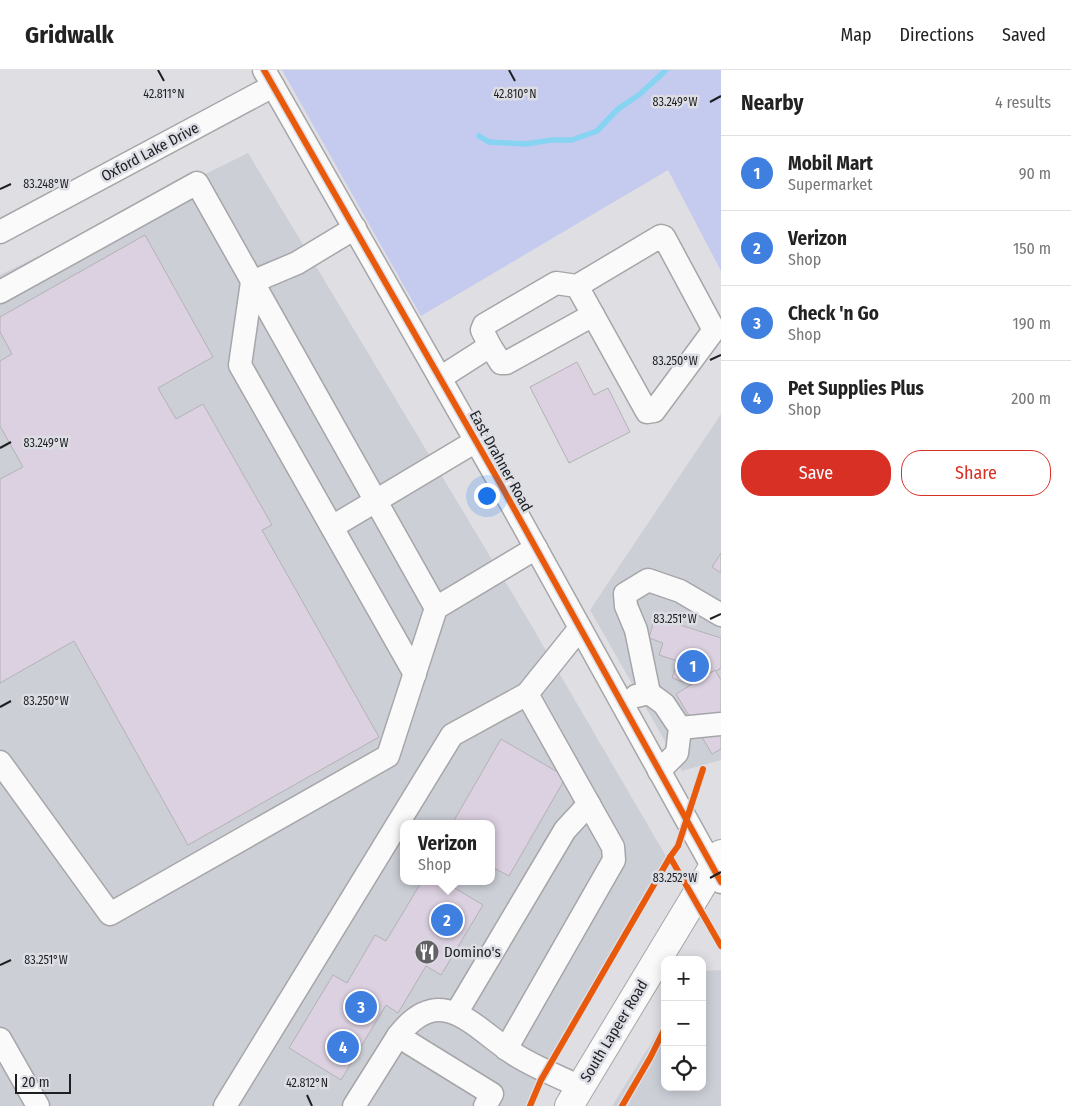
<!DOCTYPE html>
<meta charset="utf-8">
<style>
body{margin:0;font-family:"Fira Sans Condensed",sans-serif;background:#f2f2f2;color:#222}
.controls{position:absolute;right:15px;bottom:15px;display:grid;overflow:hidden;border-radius:10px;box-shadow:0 2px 12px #0003}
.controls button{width:45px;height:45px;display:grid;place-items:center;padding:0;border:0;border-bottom:1px solid #e0e0e0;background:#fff;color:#222;font:25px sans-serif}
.scale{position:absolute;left:15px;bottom:12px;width:56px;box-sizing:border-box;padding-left:5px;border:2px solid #1e1f21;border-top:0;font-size:14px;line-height:18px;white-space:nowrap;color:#1e1f21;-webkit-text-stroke:4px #dddee5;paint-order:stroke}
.you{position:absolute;left:486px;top:425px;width:18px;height:18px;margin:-12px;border:4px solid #fff;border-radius:50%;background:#1a73e8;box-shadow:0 0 0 8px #1a73e833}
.badge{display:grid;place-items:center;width:32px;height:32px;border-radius:50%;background:#d93025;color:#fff;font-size:16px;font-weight:700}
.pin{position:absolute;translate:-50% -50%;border:2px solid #fff;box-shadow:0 1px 5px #0006}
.popup{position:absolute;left:400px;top:750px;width:95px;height:65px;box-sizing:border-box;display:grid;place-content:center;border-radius:10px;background:#fff;filter:drop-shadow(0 1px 4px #0005);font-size:16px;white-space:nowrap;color:#767676}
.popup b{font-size:19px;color:#222}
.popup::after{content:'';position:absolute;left:50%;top:100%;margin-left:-10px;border:10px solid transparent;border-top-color:#fff}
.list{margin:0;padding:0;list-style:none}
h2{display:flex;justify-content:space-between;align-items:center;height:65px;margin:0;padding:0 20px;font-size:21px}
h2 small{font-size:16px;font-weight:400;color:#767676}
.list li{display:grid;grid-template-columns:32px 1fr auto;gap:15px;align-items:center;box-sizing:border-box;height:75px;padding:0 20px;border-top:1px solid #e0e0e0}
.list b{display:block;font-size:19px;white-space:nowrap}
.list p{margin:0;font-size:16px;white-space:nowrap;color:#767676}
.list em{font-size:16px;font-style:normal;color:#767676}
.actions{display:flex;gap:10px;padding:15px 20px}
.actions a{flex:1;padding:11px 0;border:1px solid #d93025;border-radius:20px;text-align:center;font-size:18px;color:#d93025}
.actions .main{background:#d93025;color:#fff}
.icon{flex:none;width:28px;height:28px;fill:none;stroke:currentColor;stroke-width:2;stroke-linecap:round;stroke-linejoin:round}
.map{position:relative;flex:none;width:721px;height:1036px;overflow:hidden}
header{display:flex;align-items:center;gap:30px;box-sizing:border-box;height:70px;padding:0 25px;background:#fff;border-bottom:1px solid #e0e0e0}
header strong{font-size:24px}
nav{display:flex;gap:28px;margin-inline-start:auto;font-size:18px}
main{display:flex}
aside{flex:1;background:#fff}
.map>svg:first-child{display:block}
.built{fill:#cdcfd7;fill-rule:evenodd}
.green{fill:#c5caef}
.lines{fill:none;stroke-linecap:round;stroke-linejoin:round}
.stream{stroke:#86d4f1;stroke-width:5.5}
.building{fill:#dcd1e0;stroke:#b3b2b5}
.minor-casing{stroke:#a6a6a9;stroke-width:25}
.major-casing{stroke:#a6a6a9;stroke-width:30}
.minor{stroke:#fafafb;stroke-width:22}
.major{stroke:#fafafb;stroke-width:28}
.cycleway-casing{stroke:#dddee5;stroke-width:9}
.cycleway{stroke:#e8590c;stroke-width:6}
.ticks{fill:none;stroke:#1e1f21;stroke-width:2}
.labels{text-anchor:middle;stroke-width:5;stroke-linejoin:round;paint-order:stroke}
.street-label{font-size:15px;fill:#1e1f21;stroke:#dddee5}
.poi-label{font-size:15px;fill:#1e1f21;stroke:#dddee5;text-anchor:start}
.ticks-label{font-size:12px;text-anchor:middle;fill:#1e1f21;stroke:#dddee5;stroke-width:5;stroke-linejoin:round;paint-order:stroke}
</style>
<header>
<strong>Gridwalk</strong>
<nav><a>Map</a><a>Directions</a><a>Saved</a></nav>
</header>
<main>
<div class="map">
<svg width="721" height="1036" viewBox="0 0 721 1036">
<rect width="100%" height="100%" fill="#dfdfe3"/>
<!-- built -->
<g class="built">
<path d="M248,83L530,553L670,793L529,1036H0V205ZM403,754H491V811H403Z"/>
<polygon points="721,344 721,690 682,701 590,540"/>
<polygon points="721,900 721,1036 612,1036 665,951 665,1017 702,1017 702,901"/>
</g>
<!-- green -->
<polygon class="green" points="282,0 721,0 721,201 668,100 421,246"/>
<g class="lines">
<!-- stream -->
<polyline class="stream" points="479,66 489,72 526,74 551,70 572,70 597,61 618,39 640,24 666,0"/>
</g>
<!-- building -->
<g class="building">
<polygon points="145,165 213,287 158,318 176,349 203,334 272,455 262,460 379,667 188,775 74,571 0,613 0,409 23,397 0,356 0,291 12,284 0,262 0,247"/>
<polygon points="577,292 594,325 608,318 630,362 569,393 530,317"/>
<polygon points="721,483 721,503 712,497"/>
<polygon points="655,547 721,568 721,598 692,615 672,608 678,591 659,585 663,573 649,568"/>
<polygon points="715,600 721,610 721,679 712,684 676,624"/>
<polygon points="501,669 566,707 509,806 494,798 491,804 491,754 452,754"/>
<polygon points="422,811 443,811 483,835 441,905 426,896 398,943 386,935 341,1010 289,978 333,905 347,913 375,865 386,871"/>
</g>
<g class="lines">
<defs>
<g id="minor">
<polyline points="264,0 497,408 721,812"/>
<polyline points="355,158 297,193 252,212 240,295 415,604"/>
<polyline points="0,162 273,16"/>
<polyline points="0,222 197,113 436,538"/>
<polyline points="490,276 501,293 506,293 593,245"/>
<polyline points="440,308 490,276 482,260 484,255 556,213 577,216 661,166 664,167 714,260 654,341 647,342 577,216"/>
<polyline points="332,457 476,371"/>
<polyline points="649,623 636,560 626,536 625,524 648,510 680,521 721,545"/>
<polyline points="636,626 649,623 664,634 680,658 677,683 659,701"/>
<polyline points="680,658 721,654"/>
<polyline points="0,692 110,844 388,686 436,538 536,478"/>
<polyline points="457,942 565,760 589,734"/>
<polyline points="0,969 38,1036"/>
<polyline points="506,979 614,790 613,777 527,624"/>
<polyline points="225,1036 452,665 527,624 580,558"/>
<polyline points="354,1036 398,966"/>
<path d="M485,1036L492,1024L398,966C441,910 474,958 514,984C534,997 558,1006 580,1017"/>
</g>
<polyline id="major" points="569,1036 721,784"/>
</defs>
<!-- minor casing -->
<use href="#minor" class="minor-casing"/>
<!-- major casing -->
<use href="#major" class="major-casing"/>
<!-- minor -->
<use href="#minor" class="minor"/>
<!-- major -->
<use href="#major" class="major"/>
<defs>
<g id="cycleway">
<polyline points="264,0 497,408 721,812"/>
<polyline points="703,699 678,776 670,787 721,876"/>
<polyline points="530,1036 541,1010 670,787"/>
<polyline points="622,1036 650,988 665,958"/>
</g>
</defs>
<!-- cycleway casing -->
<use href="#cycleway" class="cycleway-casing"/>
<!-- cycleway -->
<use href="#cycleway" class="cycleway"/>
</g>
<!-- ticks -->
<path class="ticks" d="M158,0L164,11M509,0L515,11M710,32L721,26M0,119L11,114M710,290L721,285M0,378L11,372M710,549L721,544M0,637L11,631M710,808L721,802M0,895L11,890M307,1025L312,1036"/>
<!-- icons -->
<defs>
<symbol id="restaurant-disc" viewBox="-11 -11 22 22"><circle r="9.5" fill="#626265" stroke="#dddee5"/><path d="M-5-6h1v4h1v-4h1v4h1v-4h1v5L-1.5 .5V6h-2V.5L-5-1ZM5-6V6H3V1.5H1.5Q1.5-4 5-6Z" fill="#fff"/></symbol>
</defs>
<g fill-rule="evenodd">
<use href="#restaurant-disc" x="413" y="868" width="28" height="28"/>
</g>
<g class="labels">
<!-- street labels -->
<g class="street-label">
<text transform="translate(150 82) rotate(-28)" y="5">Oxford Lake Drive</text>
<text transform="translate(501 391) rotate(61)" y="5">East Drahner Road</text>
<text transform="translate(614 961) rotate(-59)" y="5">South Lapeer Road</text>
</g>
<!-- poi labels -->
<g class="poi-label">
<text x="444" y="887">Domino's</text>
</g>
</g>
<g class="ticks-label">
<text x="164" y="28">42.811°N</text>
<text x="515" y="28">42.810°N</text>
<text x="675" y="36">83.249°W</text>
<text x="46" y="118">83.248°W</text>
<text x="675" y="295">83.250°W</text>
<text x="46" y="377">83.249°W</text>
<text x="675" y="553">83.251°W</text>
<text x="46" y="635">83.250°W</text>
<text x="675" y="812">83.252°W</text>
<text x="46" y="894">83.251°W</text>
<text x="307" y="1017">42.812°N</text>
</g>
</svg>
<div class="controls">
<button>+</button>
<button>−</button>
<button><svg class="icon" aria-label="locate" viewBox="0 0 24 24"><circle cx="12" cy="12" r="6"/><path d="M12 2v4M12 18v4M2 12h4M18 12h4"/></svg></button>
</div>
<div class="scale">20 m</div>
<div class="you"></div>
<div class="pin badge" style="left:693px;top:596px;background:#3f7fe0">1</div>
<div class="pin badge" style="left:447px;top:850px;background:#3f7fe0">2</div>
<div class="popup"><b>Verizon</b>Shop</div>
<div class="pin badge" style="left:361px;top:937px;background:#3f7fe0">3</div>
<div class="pin badge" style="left:343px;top:977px;background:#3f7fe0">4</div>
</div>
<aside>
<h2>Nearby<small>4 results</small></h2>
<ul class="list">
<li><span class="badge" style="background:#3f7fe0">1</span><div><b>Mobil Mart</b><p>Supermarket</p></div><em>90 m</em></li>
<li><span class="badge" style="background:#3f7fe0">2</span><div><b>Verizon</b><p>Shop</p></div><em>150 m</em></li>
<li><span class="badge" style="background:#3f7fe0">3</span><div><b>Check 'n Go</b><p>Shop</p></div><em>190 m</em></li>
<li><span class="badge" style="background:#3f7fe0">4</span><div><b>Pet Supplies Plus</b><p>Shop</p></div><em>200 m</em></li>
</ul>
<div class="actions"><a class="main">Save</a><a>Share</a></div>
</aside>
</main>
